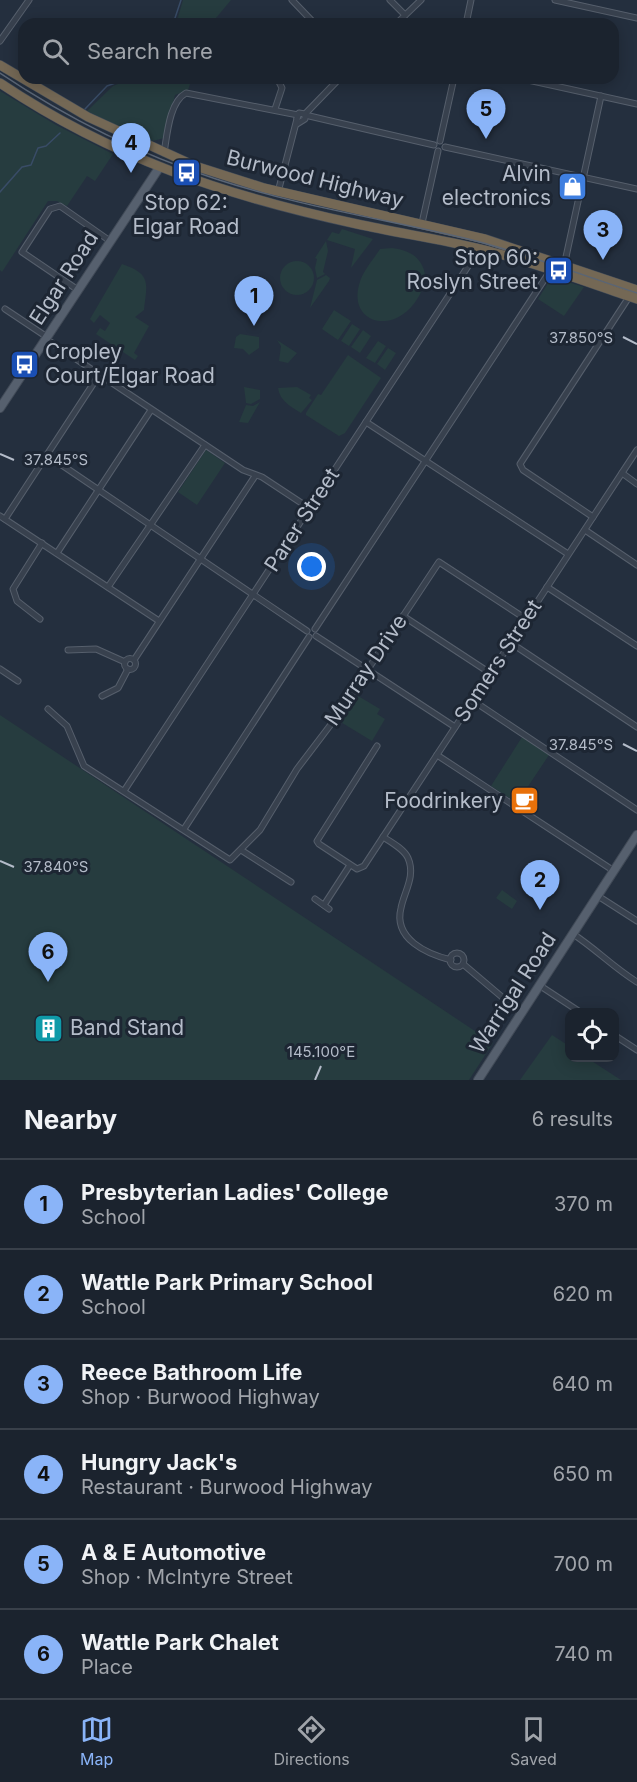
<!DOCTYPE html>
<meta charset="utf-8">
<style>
body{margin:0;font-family:Inter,sans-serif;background:#242b36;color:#f1f3f6}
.controls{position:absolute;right:18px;bottom:18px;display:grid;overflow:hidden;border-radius:12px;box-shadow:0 3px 15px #0003}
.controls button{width:54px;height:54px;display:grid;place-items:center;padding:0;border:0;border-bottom:2px solid #39404a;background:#1b232e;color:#f1f3f6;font:30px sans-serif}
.you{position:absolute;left:312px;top:567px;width:21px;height:21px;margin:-15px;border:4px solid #fff;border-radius:50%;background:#1a73e8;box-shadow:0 0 0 9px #1a73e833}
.badge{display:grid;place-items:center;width:39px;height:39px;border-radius:50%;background:#8ab4f8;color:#111;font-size:20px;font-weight:700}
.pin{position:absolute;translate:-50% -50px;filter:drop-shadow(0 2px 3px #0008)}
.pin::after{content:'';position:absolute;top:32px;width:21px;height:18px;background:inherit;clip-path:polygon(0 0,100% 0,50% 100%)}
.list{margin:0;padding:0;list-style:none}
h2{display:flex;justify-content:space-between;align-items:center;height:78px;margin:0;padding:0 24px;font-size:26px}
h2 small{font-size:20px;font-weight:400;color:#a0a4aa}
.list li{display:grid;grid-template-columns:39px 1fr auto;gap:18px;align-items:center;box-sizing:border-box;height:90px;padding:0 24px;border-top:2px solid #39404a}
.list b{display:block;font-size:22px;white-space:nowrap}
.list p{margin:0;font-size:20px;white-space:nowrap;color:#a0a4aa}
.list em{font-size:20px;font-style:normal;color:#a0a4aa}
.icon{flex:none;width:33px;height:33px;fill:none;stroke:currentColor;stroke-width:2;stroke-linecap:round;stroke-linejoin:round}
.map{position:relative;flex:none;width:637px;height:1080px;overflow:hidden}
.search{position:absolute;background:#1b232e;box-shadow:0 3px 15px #0003;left:18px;right:18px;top:18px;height:66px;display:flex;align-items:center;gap:15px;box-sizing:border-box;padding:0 21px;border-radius:18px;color:#a0a4aa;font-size:22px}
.sheet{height:618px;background:#1b232e}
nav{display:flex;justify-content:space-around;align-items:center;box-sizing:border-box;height:84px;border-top:2px solid #39404a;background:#1b232e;font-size:16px;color:#a0a4aa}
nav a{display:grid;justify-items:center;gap:3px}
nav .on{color:#8ab4f8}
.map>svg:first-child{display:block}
.green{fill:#263c3f}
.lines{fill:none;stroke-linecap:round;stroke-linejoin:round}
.stream{stroke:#394c67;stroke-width:1.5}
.street-casing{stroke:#565f6c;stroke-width:7}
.primary-casing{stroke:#414a57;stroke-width:10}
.highway-casing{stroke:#434c59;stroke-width:10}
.street{stroke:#38414e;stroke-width:5}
.primary{stroke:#56606e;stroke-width:8}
.highway{stroke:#746855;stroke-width:9}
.tram{stroke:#5a6575;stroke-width:1.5}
.ticks{fill:none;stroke:#b4bcc9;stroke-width:2}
.labels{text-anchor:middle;stroke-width:6;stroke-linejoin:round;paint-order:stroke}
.poi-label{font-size:21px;fill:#b4bcc9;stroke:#1d2633;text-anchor:end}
.street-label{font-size:21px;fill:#b4bcc9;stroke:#1d2633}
.ticks-label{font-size:15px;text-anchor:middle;fill:#b4bcc9;stroke:#1d2633;stroke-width:6;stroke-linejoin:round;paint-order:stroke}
</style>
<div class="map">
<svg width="637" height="1080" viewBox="0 0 637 1080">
<rect width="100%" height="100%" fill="#242f3e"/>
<!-- green -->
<g class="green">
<polygon points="183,0 231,0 211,24 176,24"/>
<polygon points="133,78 192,78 188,90 175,95 164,138 149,142 87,111 113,86"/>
<polygon points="0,91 56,125 113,154 95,181 87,176 67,206 57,201 48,201 2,272 0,270"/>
<polygon points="342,229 373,239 351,268 355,249 327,240 332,232 339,234"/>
<polygon points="326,241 328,251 323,272 325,274 317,278 315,268 317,259 315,258"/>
<path d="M392,248C407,250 419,255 424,270C426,278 424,285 421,292C400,337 348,326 359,285C362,272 373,260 380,249Z"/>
<circle cx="297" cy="278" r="17"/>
<path d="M122,264C152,274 147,284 144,310L135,317L149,326L134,353L138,356L135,360L96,334L100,328L105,331L110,323L100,315L94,323L90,319Z"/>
<polygon points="326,275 330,278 329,281 310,308 317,280"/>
<polygon points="552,277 584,287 564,316 538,299"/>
<polygon points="334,310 351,321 338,340 322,329"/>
<polygon points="352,324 360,329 349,346 341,341"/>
<polygon points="363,330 371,336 360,353 351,347"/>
<polygon points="240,334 259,337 259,348 249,355 243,349 234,348 236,337"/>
<polygon points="277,340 297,353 288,363 279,361 281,346"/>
<polygon points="378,341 386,346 375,363 366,358"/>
<polygon points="388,348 396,353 385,370 377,364"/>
<polygon points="348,355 381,378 345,433 339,436 306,415 306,413 318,394 321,395"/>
<polygon points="244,387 260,390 260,399 251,404 246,403"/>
<path d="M297,387L311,395L309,398L312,400L301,413C290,406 280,401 278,388Z"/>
<polygon points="260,402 248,423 239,422 246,405 253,406"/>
<polygon points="206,450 225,463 197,505 178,492"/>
<polygon points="358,696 380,709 377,714 385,719 372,741 339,721"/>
<polygon points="0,715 493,1043 469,1080 0,1080"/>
<polygon points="522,737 549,755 517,803 491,786"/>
<polygon points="502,890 517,901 512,909 496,898"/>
<polygon points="552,1035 569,1046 570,1058 587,1058 621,1080 520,1080"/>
</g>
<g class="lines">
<!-- stream -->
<g class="stream">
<polyline points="173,24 181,0"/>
<polyline points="85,109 107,86 129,78"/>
<polyline points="0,192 22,167 31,165 38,148 46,146 60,133"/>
</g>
<defs>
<g id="street">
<polyline points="292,0 315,24"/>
<polyline points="390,0 405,15"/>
<polyline points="555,0 637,18"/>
<polyline points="223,22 225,24"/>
<polyline points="396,24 421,0"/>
<polyline points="466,24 471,0"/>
<polyline points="0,41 29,0"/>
<polyline points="519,78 637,104"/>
<polyline points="275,109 282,88 277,78"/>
<polyline points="305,114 340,78"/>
<polyline points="305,115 434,145"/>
<polyline points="297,118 299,113 305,114 305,119 297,124"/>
<polyline points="440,141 454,78"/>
<polyline points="445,147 637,189"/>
<path d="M164,153C167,136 169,102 186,93L298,115"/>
<polyline points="278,192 297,119"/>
<polyline points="422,223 438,151"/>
<polyline points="564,266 601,96"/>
<polyline points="78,290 22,252 50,209 60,206 110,241"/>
<polyline points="5,309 47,337"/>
<polyline points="46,339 243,470 262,477 309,508"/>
<polyline points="366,422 568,554"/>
<polyline points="47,455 307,631"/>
<polyline points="622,473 637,484"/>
<polyline points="0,516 159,621"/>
<polyline points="593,517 523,470 520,464 629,297"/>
<polyline points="5,519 99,375"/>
<polyline points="585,530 637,565"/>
<polyline points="57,553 151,410"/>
<polyline points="108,587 205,445"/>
<polyline points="547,587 637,646"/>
<polyline points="403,616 490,673"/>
<polyline points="40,619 17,601 13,589 42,543"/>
<polyline points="315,629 550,271"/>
<polyline points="316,636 455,727"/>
<polyline points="511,643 637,727"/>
<polyline points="68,650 96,649 125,662"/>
<circle cx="130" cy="664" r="5.5"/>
<polyline points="134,660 255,476"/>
<polyline points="0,669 18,681"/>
<polyline points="102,696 118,688 128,669"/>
<polyline points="472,700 637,810"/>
<polyline points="48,709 67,726 84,766 230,860 260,830 297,769 335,719 439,562 526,619"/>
<polyline points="377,746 317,841 319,844 357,869 364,866 637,450"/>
<polyline points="437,755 614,871"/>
<polyline points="124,791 480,248"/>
<polyline points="184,829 309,637"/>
<path d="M383,837C391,842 404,849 408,858C416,876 404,892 401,908C393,939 427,954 451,960"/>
<polyline points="241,850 291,882"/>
<polyline points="598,896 637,921"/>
<polyline points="315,899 329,909"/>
<polyline points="324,905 350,865"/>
<path d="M573,934C596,949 614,968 637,982"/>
<circle cx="457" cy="960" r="7"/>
<polyline points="463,964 521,1013"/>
<polyline points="539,985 580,1012"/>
<polyline points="614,1035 637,1050"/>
</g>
<g id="primary">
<polyline points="0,408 159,168"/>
<polyline points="478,1080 637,835"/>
</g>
<g id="highway">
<polyline points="0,65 88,117 195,166 264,188 485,239 637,290"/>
<path d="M0,83C112,158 226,196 357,224C398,233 440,239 481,249C534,262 586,282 637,299"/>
</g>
</defs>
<!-- street casing -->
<use href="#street" class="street-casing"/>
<!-- primary casing -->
<use href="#primary" class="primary-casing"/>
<!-- highway casing -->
<use href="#highway" class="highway-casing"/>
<!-- street -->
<use href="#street" class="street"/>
<!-- primary -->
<use href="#primary" class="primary"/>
<!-- highway -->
<use href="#highway" class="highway"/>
<!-- tram -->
<path class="tram" d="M0,73C67,118 139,154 216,179C298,206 384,219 468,239C525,253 581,275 637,293"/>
</g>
<!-- ticks -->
<path class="ticks" d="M623,337L637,344M0,454L14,460M623,744L637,751M0,861L14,867M315,1080L321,1066"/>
<!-- icons -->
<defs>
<symbol id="bus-square" viewBox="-11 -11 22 22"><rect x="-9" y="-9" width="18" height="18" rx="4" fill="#1a4fb4" stroke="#1d2633"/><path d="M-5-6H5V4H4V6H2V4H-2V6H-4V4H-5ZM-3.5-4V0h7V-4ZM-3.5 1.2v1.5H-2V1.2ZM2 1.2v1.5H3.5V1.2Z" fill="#fff"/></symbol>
<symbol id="shop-square" viewBox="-11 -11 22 22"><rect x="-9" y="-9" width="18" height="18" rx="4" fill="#3f7fe0" stroke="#1d2633"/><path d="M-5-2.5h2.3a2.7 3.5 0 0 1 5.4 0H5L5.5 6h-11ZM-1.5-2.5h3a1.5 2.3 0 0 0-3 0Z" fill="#fff"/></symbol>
<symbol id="cafe-square" viewBox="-11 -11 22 22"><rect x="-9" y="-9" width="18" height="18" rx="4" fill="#e8710a" stroke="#1d2633"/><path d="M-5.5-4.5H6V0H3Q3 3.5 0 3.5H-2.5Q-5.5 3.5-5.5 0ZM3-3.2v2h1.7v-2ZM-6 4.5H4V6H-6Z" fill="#fff"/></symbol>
<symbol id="building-square" viewBox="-11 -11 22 22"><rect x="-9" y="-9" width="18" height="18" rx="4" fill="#0f9aa8" stroke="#1d2633"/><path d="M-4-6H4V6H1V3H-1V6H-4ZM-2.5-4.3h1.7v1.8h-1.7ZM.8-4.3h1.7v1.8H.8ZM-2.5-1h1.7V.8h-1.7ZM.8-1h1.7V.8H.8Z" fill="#fff"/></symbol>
</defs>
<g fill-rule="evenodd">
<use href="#bus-square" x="170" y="156" width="33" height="33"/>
<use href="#shop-square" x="556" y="170" width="33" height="33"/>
<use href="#bus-square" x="542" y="254" width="33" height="33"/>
<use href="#bus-square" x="8" y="348" width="33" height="33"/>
<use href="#cafe-square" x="508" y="784" width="33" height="33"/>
<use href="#building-square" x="32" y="1012" width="33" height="33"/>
</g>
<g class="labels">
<!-- poi labels -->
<g class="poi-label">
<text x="551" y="181">Alvin<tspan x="551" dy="24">electronics</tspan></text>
<text x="186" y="210" text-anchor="middle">Stop 62:<tspan x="186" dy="24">Elgar Road</tspan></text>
<text x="538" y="265">Stop 60:<tspan x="538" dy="24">Roslyn Street</tspan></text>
<text x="45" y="359" text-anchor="start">Cropley<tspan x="45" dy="24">Court/Elgar Road</tspan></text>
<text x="503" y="808">Foodrinkery</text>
<text x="70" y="1035" text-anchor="start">Band Stand</text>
</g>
<!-- street labels -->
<g class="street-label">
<text transform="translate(315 179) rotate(14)" y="7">Burwood Highway</text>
<text transform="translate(64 278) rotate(-57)" y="7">Elgar Road</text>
<text transform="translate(302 520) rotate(-57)" y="7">Parer Street</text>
<text transform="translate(498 661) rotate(-57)" y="7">Somers Street</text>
<text transform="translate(366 670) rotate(-56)" y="7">Murray Drive</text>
<text transform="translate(513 993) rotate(-57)" y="7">Warrigal Road</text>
</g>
</g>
<g class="ticks-label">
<text x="581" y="343">37.850°S</text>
<text x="56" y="465">37.845°S</text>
<text x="581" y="750">37.845°S</text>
<text x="56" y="872">37.840°S</text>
<text x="321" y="1057">145.100°E</text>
</g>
</svg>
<div class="controls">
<button><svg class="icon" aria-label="locate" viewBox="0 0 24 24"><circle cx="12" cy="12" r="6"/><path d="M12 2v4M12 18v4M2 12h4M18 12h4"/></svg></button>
</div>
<div class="you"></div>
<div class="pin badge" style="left:254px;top:326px">1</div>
<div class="pin badge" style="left:540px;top:910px">2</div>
<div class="pin badge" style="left:603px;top:260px">3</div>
<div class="pin badge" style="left:131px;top:173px">4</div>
<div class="pin badge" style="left:486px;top:139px">5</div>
<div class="pin badge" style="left:48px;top:982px">6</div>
<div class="search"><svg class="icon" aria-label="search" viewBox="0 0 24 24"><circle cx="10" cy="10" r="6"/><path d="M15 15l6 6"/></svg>Search here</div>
</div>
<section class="sheet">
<h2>Nearby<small>6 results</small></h2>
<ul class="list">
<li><span class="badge">1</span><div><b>Presbyterian Ladies' College</b><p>School</p></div><em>370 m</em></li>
<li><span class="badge">2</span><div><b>Wattle Park Primary School</b><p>School</p></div><em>620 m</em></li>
<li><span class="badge">3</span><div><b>Reece Bathroom Life</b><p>Shop · Burwood Highway</p></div><em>640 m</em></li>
<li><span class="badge">4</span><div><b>Hungry Jack's</b><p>Restaurant · Burwood Highway</p></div><em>650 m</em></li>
<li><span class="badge">5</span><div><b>A &amp; E Automotive</b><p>Shop · McIntyre Street</p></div><em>700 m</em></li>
<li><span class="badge">6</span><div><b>Wattle Park Chalet</b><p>Place</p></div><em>740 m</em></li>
</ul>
</section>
<nav>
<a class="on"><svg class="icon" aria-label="map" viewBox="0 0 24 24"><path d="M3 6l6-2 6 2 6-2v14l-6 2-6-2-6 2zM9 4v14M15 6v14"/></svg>Map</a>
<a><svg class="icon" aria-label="directions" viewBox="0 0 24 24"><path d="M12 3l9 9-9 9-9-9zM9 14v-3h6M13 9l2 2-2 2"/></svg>Directions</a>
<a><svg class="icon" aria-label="saved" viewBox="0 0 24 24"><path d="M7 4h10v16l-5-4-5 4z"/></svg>Saved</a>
</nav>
